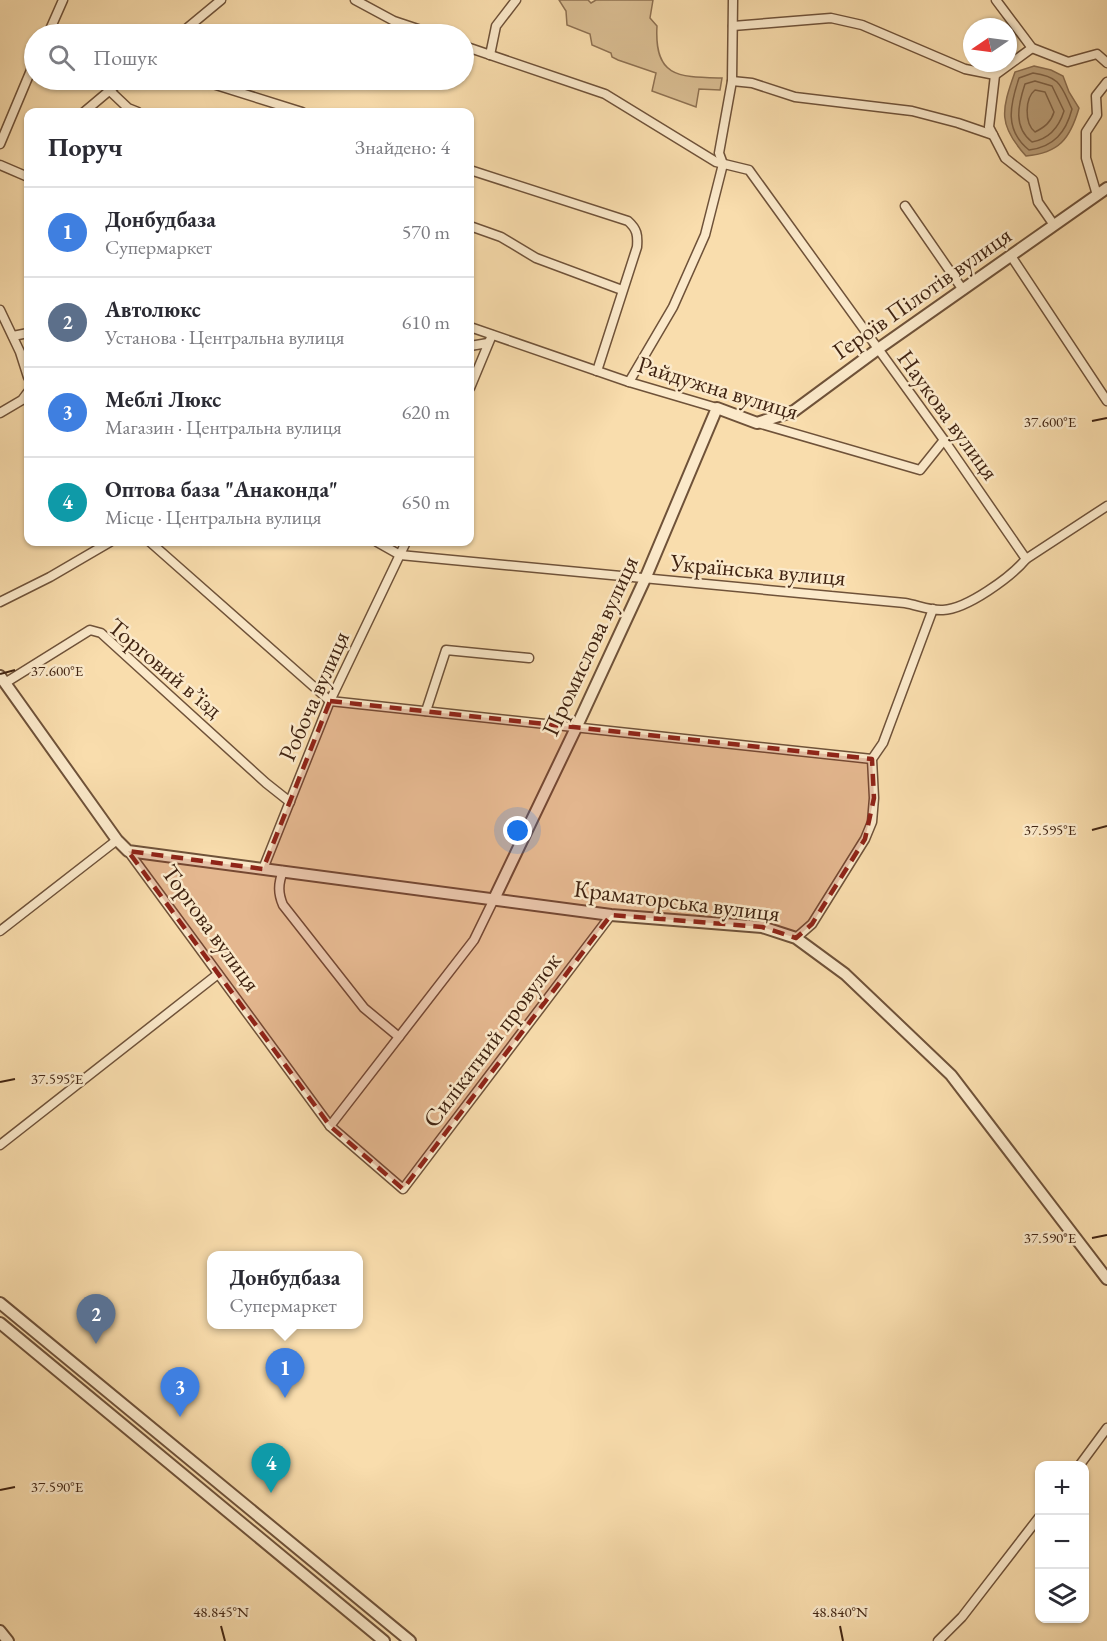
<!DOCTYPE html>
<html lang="uk">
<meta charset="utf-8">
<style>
body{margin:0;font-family:"EB Garamond",serif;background:#f2f2f3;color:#2b2b33}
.controls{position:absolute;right:18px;bottom:18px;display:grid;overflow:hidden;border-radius:12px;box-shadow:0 2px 4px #0004}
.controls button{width:54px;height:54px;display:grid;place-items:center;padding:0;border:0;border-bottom:2px solid #e1e1e2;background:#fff;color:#2b2b33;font:30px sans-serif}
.compass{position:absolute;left:963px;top:18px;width:54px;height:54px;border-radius:50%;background:#fff;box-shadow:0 2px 4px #0004;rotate:257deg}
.you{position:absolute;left:518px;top:831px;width:21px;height:21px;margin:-15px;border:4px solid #fff;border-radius:50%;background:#1a73e8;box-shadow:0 0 0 9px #1a73e833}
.badge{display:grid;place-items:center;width:39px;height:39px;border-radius:50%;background:#ea580c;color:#fff;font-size:20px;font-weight:700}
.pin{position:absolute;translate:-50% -50px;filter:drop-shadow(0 2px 3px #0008)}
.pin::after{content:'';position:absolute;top:32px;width:21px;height:18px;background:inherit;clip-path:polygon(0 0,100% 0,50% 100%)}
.popup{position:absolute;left:207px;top:1251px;width:156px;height:78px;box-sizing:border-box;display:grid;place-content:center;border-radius:12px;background:#fff;filter:drop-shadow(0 2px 4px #0005);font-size:20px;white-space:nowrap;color:#7c7c81}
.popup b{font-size:22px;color:#2b2b33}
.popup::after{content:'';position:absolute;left:50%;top:100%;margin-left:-12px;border:12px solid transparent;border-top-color:#fff}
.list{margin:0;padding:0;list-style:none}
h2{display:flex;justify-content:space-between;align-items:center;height:78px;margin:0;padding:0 24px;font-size:26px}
h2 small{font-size:20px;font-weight:400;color:#7c7c81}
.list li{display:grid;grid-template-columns:39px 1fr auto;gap:18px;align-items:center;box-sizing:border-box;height:90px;padding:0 24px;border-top:2px solid #e1e1e2}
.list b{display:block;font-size:22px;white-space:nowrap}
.list p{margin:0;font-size:20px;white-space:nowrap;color:#7c7c81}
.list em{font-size:20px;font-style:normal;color:#7c7c81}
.icon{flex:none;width:33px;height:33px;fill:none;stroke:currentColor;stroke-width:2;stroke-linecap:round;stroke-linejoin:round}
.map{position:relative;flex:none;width:1107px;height:1641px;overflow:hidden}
.search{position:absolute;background:#fff;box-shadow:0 2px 4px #0004;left:24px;top:24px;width:450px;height:66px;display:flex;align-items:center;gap:15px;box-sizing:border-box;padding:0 21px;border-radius:33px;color:#7c7c81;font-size:22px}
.panel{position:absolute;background:#fff;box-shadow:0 2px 4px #0004;left:24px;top:108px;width:450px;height:438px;border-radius:12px}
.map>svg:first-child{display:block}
.green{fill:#dabe93;stroke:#8e7152;stroke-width:1.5}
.water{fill:#ba9e78;stroke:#8a6d4f;stroke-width:1.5}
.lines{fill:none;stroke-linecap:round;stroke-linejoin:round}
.shore{stroke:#7e6145;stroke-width:1.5}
.minor-casing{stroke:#6f5239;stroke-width:11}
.tertiary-casing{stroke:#6f5239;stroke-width:14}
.minor{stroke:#fbe9ca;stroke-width:8}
.tertiary{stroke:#fbe9ca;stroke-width:10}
.marked{fill:#8f2418;fill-opacity:0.2;stroke:#8f2418;stroke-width:4.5;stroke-dasharray:12 8;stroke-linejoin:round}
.ticks{fill:none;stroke:#412412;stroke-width:2}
.labels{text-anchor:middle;stroke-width:5;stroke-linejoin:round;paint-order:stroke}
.street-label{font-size:24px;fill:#412412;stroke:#fbe9ca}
.ticks-label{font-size:15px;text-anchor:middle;fill:#412412;stroke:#fbe9ca;stroke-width:5;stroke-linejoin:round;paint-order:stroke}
</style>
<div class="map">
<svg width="1107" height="1641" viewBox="0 0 1107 1641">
<rect width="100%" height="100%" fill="#f9ddad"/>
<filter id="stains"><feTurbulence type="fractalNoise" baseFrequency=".00333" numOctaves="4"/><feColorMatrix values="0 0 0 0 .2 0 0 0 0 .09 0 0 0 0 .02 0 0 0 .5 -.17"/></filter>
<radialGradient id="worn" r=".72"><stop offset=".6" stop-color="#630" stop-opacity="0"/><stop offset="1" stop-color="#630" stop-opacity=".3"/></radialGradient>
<!-- green -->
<path class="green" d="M559,0H588L591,3L596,0H653L650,18L657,26C654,78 679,77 722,78L720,90L699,89L696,107L652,91L656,73L618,60L612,57L611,53L592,45L590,34L567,25L566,11Z"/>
<!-- water -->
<path class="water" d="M1034,66L1051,70L1063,76L1069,92L1079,108C1070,139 1059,153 1026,156C998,125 1001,111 1015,72Z"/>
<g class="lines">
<!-- shore -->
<g class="shore">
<path d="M1033,73C1061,77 1061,86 1072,109C1066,132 1054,147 1029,150C1004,130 1010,105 1019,78Z"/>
<path d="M1035,81L1052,86L1064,111C1059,127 1049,139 1032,142C1013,127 1018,105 1025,84Z"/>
<path d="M1035,90L1045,92L1054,112C1051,122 1045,127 1035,132C1024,123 1025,98 1035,90Z"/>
</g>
<defs>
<g id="minor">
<polyline points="355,0 394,21 433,34"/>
<polyline points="996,0 1032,48 1068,62 1097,54 1107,63"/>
<polyline points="733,26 831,18 862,25 965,69 995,75"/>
<polyline points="48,34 63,0"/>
<polyline points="180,34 221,0"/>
<polyline points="464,46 605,94 716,162 749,170 944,440 1026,559"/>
<polyline points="1032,48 995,75 989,127 1005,158 1033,180 1038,202 1054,225"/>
<polyline points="490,55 496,26 516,0"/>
<polyline points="200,80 302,112"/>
<polyline points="732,81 752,83 795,97 912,111 958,123 993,135"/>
<polyline points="109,90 128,108 138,112"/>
<polyline points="84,112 122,80"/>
<polyline points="0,144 34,63"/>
<polyline points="0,165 28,177"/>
<path d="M470,170L628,221C637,229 638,235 637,247L597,371"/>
<polyline points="1097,195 1086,158 1086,132 1097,115 1096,96 1107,82"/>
<polyline points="905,206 963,290"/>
<polyline points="470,226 501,237 536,258 622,290"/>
<polyline points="1011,256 1107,401"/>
<polyline points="0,310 20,352 28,377"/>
<polyline points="470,327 629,382 717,408"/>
<polyline points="13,336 28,333"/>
<polyline points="470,346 488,343"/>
<polyline points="629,382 673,307 705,235 723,164 719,153 732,81 733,0"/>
<polyline points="470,388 492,335"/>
<polyline points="0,413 22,400 28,392"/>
<polyline points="758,423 920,470 944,440"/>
<polyline points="150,542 330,701 872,759"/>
<path d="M377,542L400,555L905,603C917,605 931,611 943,610C967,609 1011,577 1026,559L1107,506"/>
<polyline points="0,602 50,577 110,542"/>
<polyline points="5,683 90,630 101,633 266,783 290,802"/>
<polyline points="426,711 446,650 529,658"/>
<polyline points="128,851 330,1126 403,1189 611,915"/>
<polyline points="263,869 330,701 406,542"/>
<path d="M283,871C278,884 278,893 283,905L364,1008L399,1037"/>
<polyline points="0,931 117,840"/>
<polyline points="796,938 812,924 865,839 872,822 874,798 872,759 883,743 933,609"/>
<polyline points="330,1126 474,940 494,899"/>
<polyline points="0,1145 218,974"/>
<polyline points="1079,1466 1107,1428"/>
<polyline points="938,1641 962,1617 1040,1516"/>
</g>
<g id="tertiary">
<polyline points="0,676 117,840 128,851 611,915 762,927 796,938 845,974 951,1075 1107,1279"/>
<polyline points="494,899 576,728 645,579 717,408 757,423 794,411 878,349 1107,188"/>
<polyline points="0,1303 410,1641"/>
<polyline points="0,1323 384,1641"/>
<polyline points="0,1631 8,1641"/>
</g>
</defs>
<!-- minor casing -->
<use href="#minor" class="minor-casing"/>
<!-- tertiary casing -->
<use href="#tertiary" class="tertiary-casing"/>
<!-- minor -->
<use href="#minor" class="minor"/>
<!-- tertiary -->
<use href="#tertiary" class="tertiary"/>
</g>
<!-- marked area -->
<path class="marked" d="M330,701L872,759L874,798L865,839L812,924L796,938L762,927L611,915L403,1189L330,1126L128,851L263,869Z"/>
<!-- ticks -->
<path class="ticks" d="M1092,421L1107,418M0,674L15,670M1092,830L1107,826M0,1082L15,1079M1092,1238L1107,1235M0,1490L15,1487M221,1626L225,1641M840,1626L843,1641"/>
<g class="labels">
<!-- street labels -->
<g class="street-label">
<text transform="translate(922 293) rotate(-35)" y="8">Героїв Пілотів вулиця</text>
<text transform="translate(718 388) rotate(17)" y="8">Райдужна вулиця</text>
<text transform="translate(948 415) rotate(54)" y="8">Наукова вулиця</text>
<text transform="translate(758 570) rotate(5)" y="8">Українська вулиця</text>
<text transform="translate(590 646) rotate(-65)" y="8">Промислова вулиця</text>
<text transform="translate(165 668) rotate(40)" y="8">Торговий в’їзд</text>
<text transform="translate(314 696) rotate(-66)" y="8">Робоча вулиця</text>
<text transform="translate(677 901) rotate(7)" y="8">Краматорська вулиця</text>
<text transform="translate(211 928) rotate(54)" y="8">Торгова вулиця</text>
<text transform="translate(492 1040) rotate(-53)" y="8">Силікатний провулок</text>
</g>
</g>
<g class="ticks-label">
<text x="1050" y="427">37.600°E</text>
<text x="57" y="676">37.600°E</text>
<text x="1050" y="835">37.595°E</text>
<text x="57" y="1084">37.595°E</text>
<text x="1050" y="1243">37.590°E</text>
<text x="57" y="1492">37.590°E</text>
<text x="221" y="1617">48.845°N</text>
<text x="840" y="1617">48.840°N</text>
</g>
<rect width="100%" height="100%" filter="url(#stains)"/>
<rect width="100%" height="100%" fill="url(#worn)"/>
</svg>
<div class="controls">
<button>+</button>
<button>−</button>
<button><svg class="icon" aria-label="layers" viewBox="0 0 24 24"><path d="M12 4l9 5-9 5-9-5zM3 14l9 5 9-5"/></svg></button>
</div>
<svg class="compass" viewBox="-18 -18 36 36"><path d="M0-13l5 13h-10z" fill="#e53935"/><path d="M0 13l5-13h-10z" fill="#7c7c81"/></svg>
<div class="you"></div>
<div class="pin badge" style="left:285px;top:1398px;background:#3f7fe0">1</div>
<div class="popup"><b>Донбудбаза</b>Супермаркет</div>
<div class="pin badge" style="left:96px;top:1344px;background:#5c6f8a">2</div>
<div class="pin badge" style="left:180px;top:1417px;background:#3f7fe0">3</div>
<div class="pin badge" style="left:271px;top:1493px;background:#0f9aa8">4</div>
<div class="search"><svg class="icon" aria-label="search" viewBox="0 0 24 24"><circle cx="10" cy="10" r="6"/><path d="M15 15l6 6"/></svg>Пошук</div>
<section class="panel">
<h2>Поруч<small>Знайдено: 4</small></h2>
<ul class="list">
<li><span class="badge" style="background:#3f7fe0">1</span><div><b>Донбудбаза</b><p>Супермаркет</p></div><em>570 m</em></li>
<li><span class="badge" style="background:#5c6f8a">2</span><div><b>Автолюкс</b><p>Установа · Центральна вулиця</p></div><em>610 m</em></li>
<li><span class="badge" style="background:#3f7fe0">3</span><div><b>Меблі Люкс</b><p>Магазин · Центральна вулиця</p></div><em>620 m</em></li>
<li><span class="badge" style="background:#0f9aa8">4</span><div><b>Оптова база &quot;Анаконда&quot;</b><p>Місце · Центральна вулиця</p></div><em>650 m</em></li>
</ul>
</section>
</div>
